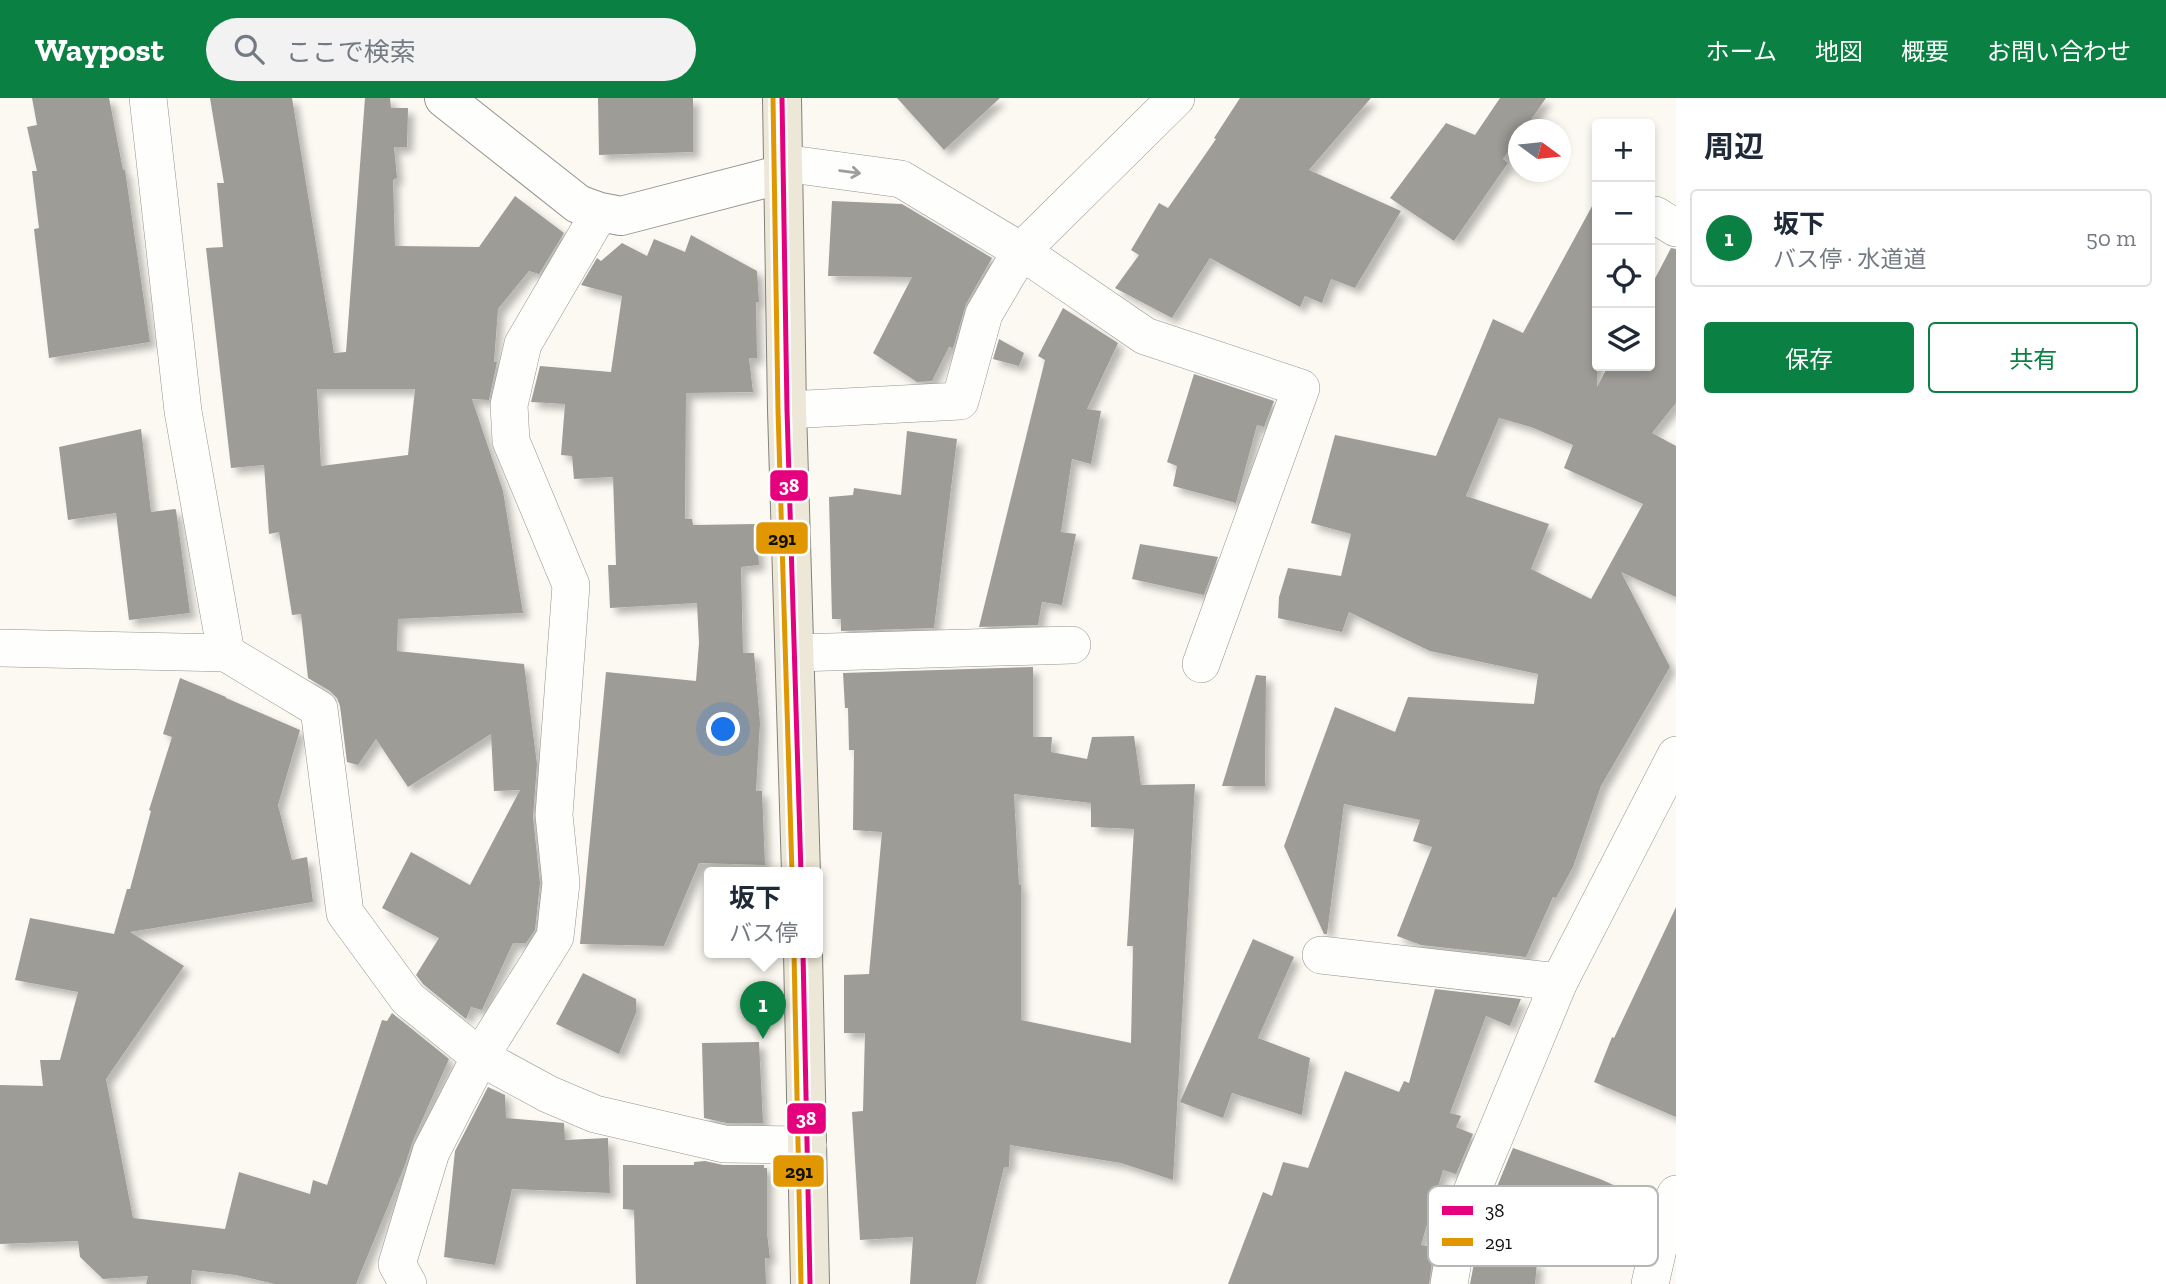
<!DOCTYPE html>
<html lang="ja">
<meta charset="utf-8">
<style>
body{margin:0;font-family:"Zilla Slab","Noto Sans JP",serif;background:#f2f2f3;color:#1f2937}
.controls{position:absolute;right:21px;top:21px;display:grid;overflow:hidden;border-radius:7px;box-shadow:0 4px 10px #0003}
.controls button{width:63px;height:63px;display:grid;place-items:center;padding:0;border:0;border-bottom:2px solid #e0e1e3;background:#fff;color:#1f2937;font:35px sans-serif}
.compass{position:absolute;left:1508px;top:21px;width:63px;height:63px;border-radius:50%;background:#fff;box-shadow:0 4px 10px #0003;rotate:105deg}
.you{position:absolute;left:724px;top:632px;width:24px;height:24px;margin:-18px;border:5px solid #fff;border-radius:50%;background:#1a73e8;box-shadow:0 0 0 10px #1a73e833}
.badge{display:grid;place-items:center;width:46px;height:46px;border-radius:50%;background:#0b8043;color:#fff;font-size:23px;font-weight:700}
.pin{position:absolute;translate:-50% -58px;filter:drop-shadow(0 2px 4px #0008)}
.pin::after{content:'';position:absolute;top:37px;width:24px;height:21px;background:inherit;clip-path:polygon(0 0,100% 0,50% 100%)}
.popup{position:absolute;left:704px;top:769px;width:119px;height:91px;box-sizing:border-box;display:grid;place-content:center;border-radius:7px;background:#fff;filter:drop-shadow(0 2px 5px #0005);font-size:23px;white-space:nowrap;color:#747a83}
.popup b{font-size:26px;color:#1f2937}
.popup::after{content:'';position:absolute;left:50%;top:100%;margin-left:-14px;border:14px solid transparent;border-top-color:#fff}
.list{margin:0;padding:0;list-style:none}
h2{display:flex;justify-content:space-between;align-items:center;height:91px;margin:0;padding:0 28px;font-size:30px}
h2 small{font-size:23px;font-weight:400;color:#747a83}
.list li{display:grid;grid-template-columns:46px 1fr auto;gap:21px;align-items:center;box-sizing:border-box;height:98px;margin:0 14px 14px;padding:0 14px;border:2px solid #e0e1e3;border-radius:7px}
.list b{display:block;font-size:26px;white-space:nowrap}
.list p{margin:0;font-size:23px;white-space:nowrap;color:#747a83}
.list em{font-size:23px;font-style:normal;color:#747a83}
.actions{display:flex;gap:14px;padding:21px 28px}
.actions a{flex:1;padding:16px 0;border:2px solid #0b8043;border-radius:7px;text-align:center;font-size:24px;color:#0b8043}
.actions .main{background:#0b8043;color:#fff}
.icon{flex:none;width:38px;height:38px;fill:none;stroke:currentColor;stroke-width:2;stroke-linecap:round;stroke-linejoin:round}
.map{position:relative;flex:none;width:1676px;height:1186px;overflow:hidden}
header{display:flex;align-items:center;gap:42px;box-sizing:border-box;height:98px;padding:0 35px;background:#0b8043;color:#fff}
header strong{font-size:33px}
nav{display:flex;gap:38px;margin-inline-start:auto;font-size:24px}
.search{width:490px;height:63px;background:#f2f2f3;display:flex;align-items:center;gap:18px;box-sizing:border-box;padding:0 24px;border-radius:38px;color:#747a83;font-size:26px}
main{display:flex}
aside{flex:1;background:#fff}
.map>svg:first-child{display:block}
.building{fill:#9e9c97;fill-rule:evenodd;filter:url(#shadow)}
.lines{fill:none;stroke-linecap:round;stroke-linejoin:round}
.minor-casing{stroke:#949390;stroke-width:38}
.tertiary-casing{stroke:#949390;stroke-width:40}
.primary-casing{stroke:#81817d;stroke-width:40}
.minor{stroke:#fefefd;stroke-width:37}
.tertiary{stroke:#fefefd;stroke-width:38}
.primary{stroke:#ede7d8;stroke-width:38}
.bus-1-casing{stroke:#fff;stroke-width:10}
.bus-2-casing{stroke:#fff;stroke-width:10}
.bus-1{stroke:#e5007d;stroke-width:5}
.bus-2{stroke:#e09701;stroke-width:5}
.oneway{stroke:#9e9e9d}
.key{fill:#fff;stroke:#b6b6b6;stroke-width:2}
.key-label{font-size:19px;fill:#0d0d0d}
.line-badge{stroke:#fff;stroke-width:2.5}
.badge-label{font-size:19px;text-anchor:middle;font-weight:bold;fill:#fff}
.pale-badge-label{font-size:19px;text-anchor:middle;font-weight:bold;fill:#111}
</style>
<header>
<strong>Waypost</strong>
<div class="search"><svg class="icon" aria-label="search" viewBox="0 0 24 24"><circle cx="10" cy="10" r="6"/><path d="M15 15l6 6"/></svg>ここで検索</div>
<nav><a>ホーム</a><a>地図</a><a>概要</a><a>お問い合わせ</a></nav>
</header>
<main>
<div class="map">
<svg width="1676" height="1186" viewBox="0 0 1676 1186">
<defs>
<filter id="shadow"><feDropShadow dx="6" dy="6" stdDeviation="3.5" flood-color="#0004"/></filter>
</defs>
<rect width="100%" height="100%" fill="#fbf9f1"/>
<!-- building -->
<g class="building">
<polygon points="32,0 109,0 123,72 125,72 150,244 49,260 34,131 39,130 32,73 37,73 27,29 37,27"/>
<path d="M210,0H292L334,255L346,254L365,0H390L391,10H408L407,49H394L397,80L393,82L395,148L479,149L515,98L564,135L539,176L529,173L498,211L494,264H497L489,302L472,301L503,393L523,515L398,521L397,553L524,566L537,666L533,719L540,785L535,832L526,845H513L482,912L471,909L466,921L423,886L416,877L439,840L382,810L411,754L470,787L520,692L494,693L491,636L408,689L376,641L358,667L347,664L340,608L337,600L330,593L308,580L301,516L292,517L279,434L269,436L264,367L231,370L206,150L223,149L217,85H224ZM317,291H415L408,357L321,368Z"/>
<polygon points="598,0 693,0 693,54 599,57"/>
<polygon points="897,0 1000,0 944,52"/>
<polygon points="1240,0 1371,0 1309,72 1401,113 1355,190 1331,181 1322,205 1305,198 1300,209 1210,160 1172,220 1115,190 1139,157 1131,152 1159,105 1168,110 1216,41 1214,40"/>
<polygon points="1500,0 1546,0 1524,32 1518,32 1518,39 1503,61 1508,65 1454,143 1390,100 1446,25 1475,37"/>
<path d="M1597,99V289L1608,268H1650V190L1671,150L1676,151V305L1652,335L1676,348V499L1621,474L1670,569L1601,688L1573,769L1556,800L1553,799L1526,859L1421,847L1397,838L1432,749L1413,743L1420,722L1344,706L1327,836H1324L1284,748L1335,609L1395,634L1408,599L1534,606L1538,576L1430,553L1349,514L1342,534L1278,520L1279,499L1288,470L1341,478L1351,436L1311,425L1335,337L1436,358L1493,221L1523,235ZM1499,320L1531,329L1573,347L1564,370L1643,406L1591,501L1531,471L1549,426L1466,398Z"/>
<polygon points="832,103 902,106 992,160 966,206 953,250 949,249 932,283 917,284 873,255 912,179 828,178"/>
<polygon points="691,137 757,173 759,204 756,204 757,260 749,260 753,294 686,295 685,421 692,421 693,427 756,426 759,467 741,469 743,555 754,555 760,625 756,693 762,693 765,767 699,765 664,848 580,846 606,574 696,583 699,545 697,505 610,510 608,467 616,467 613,379 574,381 572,358 561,357 565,306 531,304 540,268 611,274 622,198 581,187 597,160 601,163 622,145 647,158 654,141 685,154"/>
<polygon points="1063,210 1118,245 1087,311 1101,313 1091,366 1072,361 1061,434 1076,436 1062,507 1042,504 1038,527 979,529 1045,262 1038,258"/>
<polygon points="999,241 1024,255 1019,268 993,261"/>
<polygon points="1194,276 1274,303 1264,329 1257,327 1236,405 1173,388 1177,368 1167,364"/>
<polygon points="141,331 151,414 175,411 176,412 190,515 129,522 116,415 68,422 59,349"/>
<polygon points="907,333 957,341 934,530 841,533 841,521 832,521 829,399 853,397 854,390 901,397"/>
<polygon points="1140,446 1218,459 1204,497 1132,481"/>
<path d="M1033,569V639H1052L1051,654L1087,661L1092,639L1134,638L1141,687L1195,686L1173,1082L1121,1065L1010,1047L1009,1069H1004L976,1186H910L913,1139L860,1142L852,1014L863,1013L865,935H844V877L869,876L882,734L853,732L854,652H849L848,610H845L843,575ZM1014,696L1091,705V729L1134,731L1127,848H1133L1131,945L1021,922V787H1019Z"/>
<polygon points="1256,577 1266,578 1265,688 1222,688"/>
<polygon points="180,580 226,599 226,600 300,632 278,707 292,762 307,759 313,804 130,834 184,868 106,981 133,1120 225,1131 239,1074 310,1096 313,1082 327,1087 382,922 387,923 392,915 449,961 412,1045 405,1067 356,1186 275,1186 236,1177 192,1172 191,1186 146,1186 148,1178 103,1181 80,1159 78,1143 0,1146 0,987 43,988 40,962 60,962 78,894 15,882 30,820 114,836 127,791 130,791 151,713 149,712 172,639 163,636"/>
<polygon points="1676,809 1676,1019 1594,984 1612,939 1614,940"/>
<polygon points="1253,841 1294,859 1258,940 1310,960 1302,1017 1232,995 1223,1020 1180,1004"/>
<polygon points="583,875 636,901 636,915 619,956 556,926"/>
<polygon points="1435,891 1521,901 1510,928 1486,918 1450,1015 1461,1018 1456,1029 1473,1036 1456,1076 1443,1072 1421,1147 1434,1149 1429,1186 1228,1186 1263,1094 1272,1098 1283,1064 1308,1070 1345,973 1399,994 1404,983 1409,985"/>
<polygon points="759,944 763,1025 727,1025 704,1020 702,945"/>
<polygon points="488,989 505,997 506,1020 564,1025 565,1042 608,1040 610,1095 512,1091 495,1167 444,1159 455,1053"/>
<polygon points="1513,1050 1600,1081 1647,1102 1636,1141 1496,1091"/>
<polygon points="705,1063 723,1067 764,1067 764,1070 767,1070 767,1135 770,1160 765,1160 766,1186 636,1186 634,1112 623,1111 623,1067 694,1067 694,1064"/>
<polygon points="1476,1155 1537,1165 1535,1186 1470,1186"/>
</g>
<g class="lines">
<defs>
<g id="minor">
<polyline points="148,0 183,313 226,555 319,611 345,815 408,901 480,959 548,996 595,1016 724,1046 808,1047"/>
<polyline points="783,65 901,81 1021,153 1145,238 1301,290 1201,566"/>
<polyline points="1655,117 1676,130"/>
<polyline points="787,312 960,303 984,216 1021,153 1176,0"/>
<polyline points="0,550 226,555"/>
<polyline points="795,555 1072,547"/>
<polyline points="1321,857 1559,884"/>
<polyline points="408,1186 397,1166 431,1054 480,959 555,839 561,785 554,717 571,487 511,343 509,307 523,246 600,114"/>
<polyline points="1449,1186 1460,1122 1559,884 1676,657"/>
<polyline points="1650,1186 1666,1116 1676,1096"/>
</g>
<polyline id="tertiary" points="444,0 578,106 600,114 621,118 783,76"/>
<g id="primary">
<polyline points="782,0 787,312 801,775"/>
<polyline points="803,855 810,1186"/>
</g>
</defs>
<!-- minor casing -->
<use href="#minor" class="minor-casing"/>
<!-- tertiary casing -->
<use href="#tertiary" class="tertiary-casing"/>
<!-- primary casing -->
<use href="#primary" class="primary-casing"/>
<!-- minor -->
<use href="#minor" class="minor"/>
<!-- tertiary -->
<use href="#tertiary" class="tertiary"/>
<!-- primary -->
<use href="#primary" class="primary"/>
<defs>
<g id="bus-1">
<polyline points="782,0 787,312 801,775"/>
<polyline points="803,855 810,1186"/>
</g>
<g id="bus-2">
<polyline points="773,0 778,312 792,775"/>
<polyline points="794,855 801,1186"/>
</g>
</defs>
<!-- bus-1 casing -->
<use href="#bus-1" class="bus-1-casing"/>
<!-- bus-2 casing -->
<use href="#bus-2" class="bus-2-casing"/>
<!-- bus-1 -->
<use href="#bus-1" class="bus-1"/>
<!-- bus-2 -->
<use href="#bus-2" class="bus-2"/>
</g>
<!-- one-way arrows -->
<defs><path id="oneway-shaft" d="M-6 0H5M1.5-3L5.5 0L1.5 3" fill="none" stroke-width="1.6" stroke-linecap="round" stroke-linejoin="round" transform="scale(1.75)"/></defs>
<use class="oneway" href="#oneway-shaft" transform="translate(850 74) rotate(8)"/>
<!-- legend -->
<rect x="1428" y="1088" width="230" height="80" rx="10" class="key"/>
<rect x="1442" y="1108" width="31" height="9" fill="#e5007d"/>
<rect x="1442" y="1140" width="31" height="8" fill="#e09701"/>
<g class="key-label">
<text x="1485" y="1119">38</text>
<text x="1485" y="1151">291</text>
</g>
<g class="line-badge">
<rect x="769" y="371" width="40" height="33" rx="7" fill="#e5007d"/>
<rect x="755" y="423" width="54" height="34" rx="7" fill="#e09701"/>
<rect x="786" y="1004" width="41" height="33" rx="7" fill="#e5007d"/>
<rect x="772" y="1056" width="53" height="34" rx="7" fill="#e09701"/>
</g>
<g class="badge-label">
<text x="789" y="394">38</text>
<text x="806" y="1027">38</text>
</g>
<g class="pale-badge-label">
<text x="782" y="447">291</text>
<text x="799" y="1080">291</text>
</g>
</svg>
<div class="controls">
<button>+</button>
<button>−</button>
<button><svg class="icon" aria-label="locate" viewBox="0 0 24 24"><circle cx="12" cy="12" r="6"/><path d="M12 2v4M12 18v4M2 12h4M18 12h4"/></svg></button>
<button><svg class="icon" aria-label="layers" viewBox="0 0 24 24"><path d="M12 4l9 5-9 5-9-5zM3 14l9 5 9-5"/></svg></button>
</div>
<svg class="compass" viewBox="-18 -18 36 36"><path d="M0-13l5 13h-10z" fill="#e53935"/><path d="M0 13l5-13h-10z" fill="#747a83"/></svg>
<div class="you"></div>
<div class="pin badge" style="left:763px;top:941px">1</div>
<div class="popup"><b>坂下</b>バス停</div>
</div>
<aside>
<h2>周辺<small></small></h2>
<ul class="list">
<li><span class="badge">1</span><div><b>坂下</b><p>バス停 · 水道道</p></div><em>50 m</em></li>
</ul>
<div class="actions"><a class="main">保存</a><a>共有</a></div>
</aside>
</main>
